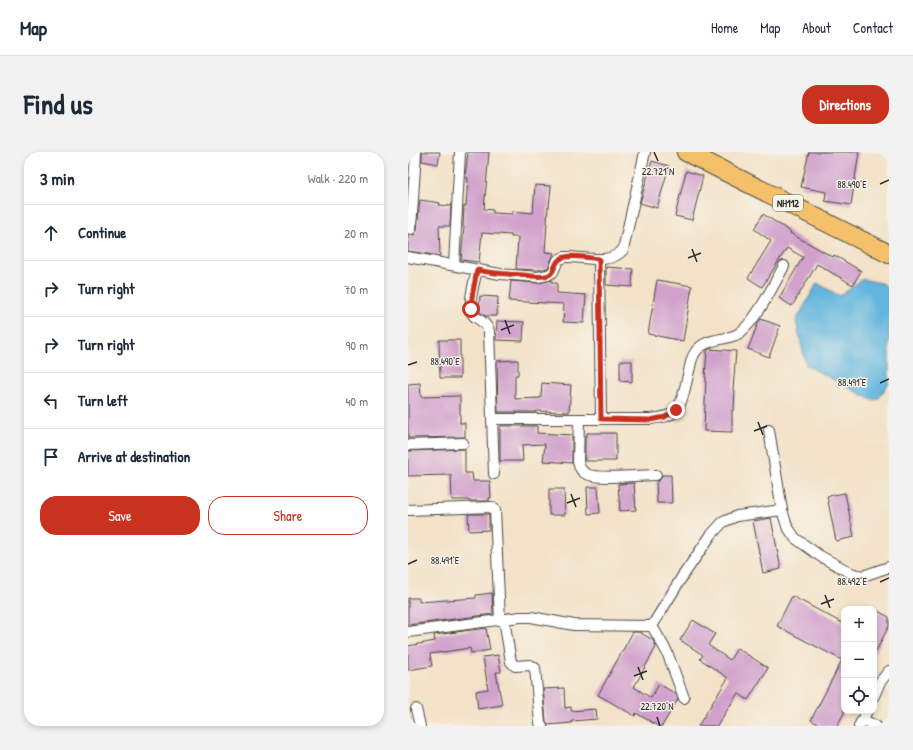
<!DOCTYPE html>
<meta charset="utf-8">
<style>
body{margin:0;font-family:"Patrick Hand",sans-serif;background:#f2f2f3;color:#1f2937}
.controls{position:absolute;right:12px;bottom:12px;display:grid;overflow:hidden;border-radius:8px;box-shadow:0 2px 6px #0003}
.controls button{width:36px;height:36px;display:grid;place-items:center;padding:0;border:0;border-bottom:1px solid #e0e1e3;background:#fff;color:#1f2937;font:20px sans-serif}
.stop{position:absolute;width:12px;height:12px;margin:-9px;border:3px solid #c8321e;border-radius:50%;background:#fff}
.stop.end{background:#c8321e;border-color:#fff;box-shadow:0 1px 4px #0008}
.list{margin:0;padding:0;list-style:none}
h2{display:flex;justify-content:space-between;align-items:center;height:52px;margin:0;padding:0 16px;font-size:17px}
h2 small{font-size:13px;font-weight:400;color:#747a83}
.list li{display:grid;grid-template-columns:26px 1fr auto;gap:12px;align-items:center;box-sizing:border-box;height:56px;padding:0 16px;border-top:1px solid #e0e1e3}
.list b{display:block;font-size:15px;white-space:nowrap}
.list em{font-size:13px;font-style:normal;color:#747a83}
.actions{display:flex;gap:8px;padding:12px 16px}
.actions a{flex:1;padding:9px 0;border:1px solid #c8321e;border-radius:16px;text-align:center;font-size:14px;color:#c8321e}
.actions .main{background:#c8321e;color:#fff}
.icon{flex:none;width:22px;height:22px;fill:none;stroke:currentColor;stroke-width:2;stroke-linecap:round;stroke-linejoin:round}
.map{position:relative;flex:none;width:481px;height:574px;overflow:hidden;border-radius:16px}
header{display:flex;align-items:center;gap:24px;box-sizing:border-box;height:56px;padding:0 20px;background:#fff;border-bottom:1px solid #e0e1e3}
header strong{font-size:19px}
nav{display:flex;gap:22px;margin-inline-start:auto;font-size:14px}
.intro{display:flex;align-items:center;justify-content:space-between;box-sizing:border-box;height:96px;padding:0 24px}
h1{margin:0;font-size:28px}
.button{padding:10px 18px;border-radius:16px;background:#c8321e;color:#fff;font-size:14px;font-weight:700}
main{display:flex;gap:24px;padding:0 24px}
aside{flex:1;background:#fff;border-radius:16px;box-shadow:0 2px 6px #0003}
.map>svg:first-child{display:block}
.water{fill:#62b6de;stroke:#467084}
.building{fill:#d1a1cc}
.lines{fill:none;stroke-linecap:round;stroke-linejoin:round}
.street-casing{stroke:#494643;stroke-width:12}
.highway-casing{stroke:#494643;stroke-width:20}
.street{stroke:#fff;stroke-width:10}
.highway{stroke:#f4c16a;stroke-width:18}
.route{stroke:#c8321e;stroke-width:5}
.ticks{fill:none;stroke:#2b2b2b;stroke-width:1.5}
.labels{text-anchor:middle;stroke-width:3;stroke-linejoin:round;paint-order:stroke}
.shield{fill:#f7f3e8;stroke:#686764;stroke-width:1}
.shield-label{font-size:10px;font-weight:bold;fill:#2b2b2b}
.ticks-label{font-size:10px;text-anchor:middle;fill:#2b2b2b;stroke:#f7f3e8;stroke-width:3;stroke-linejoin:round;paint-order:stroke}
</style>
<header>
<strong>Map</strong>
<nav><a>Home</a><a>Map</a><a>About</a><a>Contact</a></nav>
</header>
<div class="intro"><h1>Find us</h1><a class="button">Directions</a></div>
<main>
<aside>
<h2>3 min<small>Walk · 220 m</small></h2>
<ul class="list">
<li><svg class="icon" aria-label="ahead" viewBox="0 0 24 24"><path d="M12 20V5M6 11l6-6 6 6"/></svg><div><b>Continue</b></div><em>20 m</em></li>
<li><svg class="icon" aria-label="right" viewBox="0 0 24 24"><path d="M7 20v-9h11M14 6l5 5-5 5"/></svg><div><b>Turn right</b></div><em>70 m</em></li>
<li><svg class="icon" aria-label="right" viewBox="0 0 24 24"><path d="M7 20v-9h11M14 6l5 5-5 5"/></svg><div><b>Turn right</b></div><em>90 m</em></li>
<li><svg class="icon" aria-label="left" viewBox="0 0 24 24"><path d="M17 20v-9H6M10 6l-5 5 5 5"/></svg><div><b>Turn left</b></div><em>40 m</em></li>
<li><svg class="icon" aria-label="arrive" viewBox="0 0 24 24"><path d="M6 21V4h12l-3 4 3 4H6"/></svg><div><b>Arrive at destination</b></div></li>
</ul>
<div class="actions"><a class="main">Save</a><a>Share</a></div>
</aside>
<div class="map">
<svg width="481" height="574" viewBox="0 0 481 574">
<rect width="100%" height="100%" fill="#f7f3e8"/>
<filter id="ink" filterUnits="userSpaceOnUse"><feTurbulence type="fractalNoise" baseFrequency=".025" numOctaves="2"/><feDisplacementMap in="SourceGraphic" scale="8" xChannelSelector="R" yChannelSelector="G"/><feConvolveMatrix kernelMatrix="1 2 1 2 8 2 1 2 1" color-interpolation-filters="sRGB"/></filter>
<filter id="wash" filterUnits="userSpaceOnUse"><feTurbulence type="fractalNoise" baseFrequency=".012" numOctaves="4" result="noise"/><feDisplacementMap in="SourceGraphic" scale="16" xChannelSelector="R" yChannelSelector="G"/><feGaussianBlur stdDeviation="0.9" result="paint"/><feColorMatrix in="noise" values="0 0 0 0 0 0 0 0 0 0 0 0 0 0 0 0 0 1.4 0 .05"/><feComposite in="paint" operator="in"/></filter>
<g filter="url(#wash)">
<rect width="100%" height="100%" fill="#f3e2c8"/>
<!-- water -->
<polygon class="water" points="455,127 473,131 481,136 481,231 470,247 464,248 398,213 388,169 409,131 432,144"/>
<g id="blocks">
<!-- building -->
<g class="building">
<polygon points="14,0 32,0 30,12 14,9"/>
<polygon points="60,0 81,0 76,57 85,58 85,61 104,62 104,59 125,61 127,33 143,34 141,55 140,55 137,100 146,101 140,116 130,118 108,117 110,85 103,85 103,83 74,81 71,110 53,108 56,75 55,75 56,54 58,54 60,26 57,25"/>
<polygon points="401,0 451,0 443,53 417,49 418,40 393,35"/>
<polygon points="244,9 261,14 249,56 232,51"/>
<polygon points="278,19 295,24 284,68 267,64"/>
<polygon points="12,48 32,51 31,53 43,54 42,74 31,74 32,104 0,99 0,83 6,83 9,78"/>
<polygon points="355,62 383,80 382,81 425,105 426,103 453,119 445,133 409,112 384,154 371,146 395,105 379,96 354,135 340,126 363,89 346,77"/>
<polygon points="198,115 225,117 224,135 198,133"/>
<polygon points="144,128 144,131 149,131 149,141 178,143 176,171 155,170 156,152 101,149 103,129 130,131"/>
<polygon points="249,128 284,134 275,189 240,182"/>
<polygon points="72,144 90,145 89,164 77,164 71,159"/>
<polygon points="353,167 372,174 361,205 340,197 350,171"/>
<polygon points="89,169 116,170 115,189 88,188"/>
<polygon points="31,188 52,188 52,226 32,226"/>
<polygon points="301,197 328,199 325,238 327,238 326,258 324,258 324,280 296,279 298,225 297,225 299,198"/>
<polygon points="110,208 110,223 107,223 107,247 133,246 134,231 163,233 161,260 128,259 128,260 90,260 89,209"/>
<polygon points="212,209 224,209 224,230 212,229"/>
<polygon points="12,231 13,245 52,244 52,271 57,271 57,285 0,286 0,232"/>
<polygon points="92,274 129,274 129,281 164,283 164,311 135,309 137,292 114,293 115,309 92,309"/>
<polygon points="179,281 208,281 208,309 177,309 177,284 179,284"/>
<polygon points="57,297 57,321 64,321 65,329 82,329 83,346 81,346 81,349 60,349 60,348 44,348 43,323 0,324 0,299"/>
<polygon points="254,323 263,323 264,351 249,351 248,330 252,328"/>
<polygon points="226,331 228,358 212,359 210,332"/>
<polygon points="179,335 190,335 192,361 180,362"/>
<polygon points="141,337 156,337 157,363 141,363"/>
<polygon points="437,341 446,385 428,389 419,344"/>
<polygon points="60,362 81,362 81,378 61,379"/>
<polygon points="363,366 373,417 355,421 345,369"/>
<polygon points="84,441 85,462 0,473 0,446 11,446 11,450 68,446 68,443"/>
<polygon points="384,444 436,472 436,561 429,574 414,574 403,568 434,508 369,474"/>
<polygon points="466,457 481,465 481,474 466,503"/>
<polygon points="285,468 307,482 300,493 322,508 329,496 360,516 340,548 330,541 309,574 290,574 320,526 292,507 295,503 272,488"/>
<polygon points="78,476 82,498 63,501 62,496 22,502 24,514 0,518 0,494 27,489 26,483"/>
<polygon points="225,480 231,480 245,488 248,495 226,535 243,546 251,532 268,542 270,547 254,574 250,574 228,561 227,564 190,543"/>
<polygon points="90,503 93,520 88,520 94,553 70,557 68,539 80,537 75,505"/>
<polygon points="156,536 157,556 163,555 163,559 188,557 189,567 164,569 164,571 140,573 138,569 135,537"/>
</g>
</g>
</g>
<g filter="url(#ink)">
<use href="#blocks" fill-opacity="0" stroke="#494643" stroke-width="1"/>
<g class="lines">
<defs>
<g id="street">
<polyline points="3,77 8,0"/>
<path d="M0,105L92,122L130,125L140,123L145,120L150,108L156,105C176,104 200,114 215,98L237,0"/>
<polyline points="191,107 193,267"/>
<polyline points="46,113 52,0"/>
<path d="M69,118C67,128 58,156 66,164C73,169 78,171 81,179L86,322"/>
<path d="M84,267H242C251,266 261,265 268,259C275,251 279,226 282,215C283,209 286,200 291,196C300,187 316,188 328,183C346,174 366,132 376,114"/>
<path d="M171,267L170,310C171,315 173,320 179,322C190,328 233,323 248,323"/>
<polyline points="361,278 374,358 379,374 387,386 412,404 445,422 455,424 481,415"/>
<polyline points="0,293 55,291"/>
<polyline points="0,358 84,355 87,358 92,468"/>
<polyline points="96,467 103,510 107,514 122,513 127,516 132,571 134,574"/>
<polyline points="0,480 112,465 123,465 166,473 244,474"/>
<polyline points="466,544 472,530 481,519"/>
<polyline points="276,546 259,500 244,474 274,425 303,383 315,370 329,364 374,358"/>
<polyline points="8,557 12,574"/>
<polyline points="455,568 468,574"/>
<polyline points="451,574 459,559"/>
</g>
<polyline id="highway" points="278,0 481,102"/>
</defs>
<!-- street casing -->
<use href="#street" class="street-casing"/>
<!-- highway casing -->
<use href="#highway" class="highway-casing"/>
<!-- street -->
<use href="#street" class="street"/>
<!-- highway -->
<use href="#highway" class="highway"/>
</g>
</g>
<g class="lines" filter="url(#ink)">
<!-- route -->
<path class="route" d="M63,157L64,145L69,118C86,122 99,122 116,123C124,124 133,126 141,123C147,120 146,112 151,108C158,101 181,106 191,107L193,267L242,268L257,265L268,258"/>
</g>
<!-- ticks -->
<path class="ticks" d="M246,0L250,9M472,32L481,28M284,97L289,110M280,106L293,101M97,168L102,182M93,178L106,173M0,213L9,210M472,231L481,227M350,270L355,283M346,279L359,274M163,342L168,355M159,351L172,346M0,412L9,408M472,430L481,426M417,443L422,456M413,452L426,447M230,515L235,528M226,524L239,519M249,565L252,574"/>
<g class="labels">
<!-- shield labels -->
<rect class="shield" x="365" y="43" width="30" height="16" rx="3"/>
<g class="shield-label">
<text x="380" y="55">NH112</text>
</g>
</g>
<g class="ticks-label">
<text x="250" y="23">22.721°N</text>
<text x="444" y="36">88.490°E</text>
<text x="37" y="213">88.490°E</text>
<text x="444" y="234">88.491°E</text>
<text x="37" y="412">88.491°E</text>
<text x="444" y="433">88.492°E</text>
<text x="249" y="558">22.720°N</text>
</g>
</svg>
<div class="controls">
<button>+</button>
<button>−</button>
<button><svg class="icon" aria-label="locate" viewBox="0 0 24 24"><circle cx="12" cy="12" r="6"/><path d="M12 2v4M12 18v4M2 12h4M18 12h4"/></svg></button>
</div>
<div class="stop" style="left:63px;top:157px"></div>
<div class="stop end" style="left:268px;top:258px"></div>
</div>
</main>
